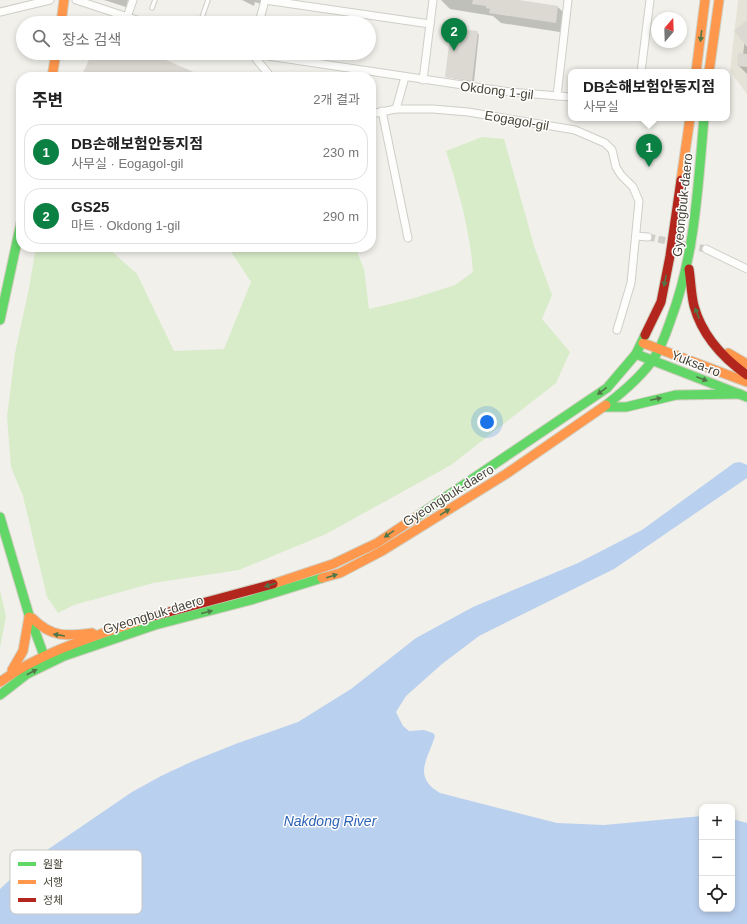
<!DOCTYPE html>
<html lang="ko">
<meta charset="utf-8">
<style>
body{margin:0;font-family:Arial,"Noto Sans KR",sans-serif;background:#f6f6f6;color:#222}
.controls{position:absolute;right:12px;bottom:12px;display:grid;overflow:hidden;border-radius:8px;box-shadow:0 2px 6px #0003}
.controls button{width:36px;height:36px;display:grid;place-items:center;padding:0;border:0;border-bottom:1px solid #e0e0e0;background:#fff;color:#222;font:20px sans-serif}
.compass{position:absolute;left:651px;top:12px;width:36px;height:36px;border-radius:50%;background:#fff;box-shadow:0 2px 6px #0003;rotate:19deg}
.you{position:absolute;left:487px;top:422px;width:14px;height:14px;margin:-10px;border:3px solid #fff;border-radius:50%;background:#1a73e8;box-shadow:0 0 0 6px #1a73e833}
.badge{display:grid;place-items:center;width:26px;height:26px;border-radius:50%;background:#0b8043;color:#fff;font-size:13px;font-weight:700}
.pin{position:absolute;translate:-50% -33px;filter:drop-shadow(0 1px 2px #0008)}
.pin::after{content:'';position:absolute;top:21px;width:14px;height:12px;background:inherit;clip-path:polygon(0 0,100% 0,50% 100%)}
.popup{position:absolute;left:568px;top:69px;width:162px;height:52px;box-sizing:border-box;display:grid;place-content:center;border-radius:8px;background:#fff;filter:drop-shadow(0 1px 3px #0005);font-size:13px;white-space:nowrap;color:#767676}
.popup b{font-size:15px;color:#222}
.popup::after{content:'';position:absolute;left:50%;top:100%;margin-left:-8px;border:8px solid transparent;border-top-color:#fff}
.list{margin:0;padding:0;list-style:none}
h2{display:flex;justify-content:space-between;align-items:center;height:52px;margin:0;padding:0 16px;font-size:17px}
h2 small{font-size:13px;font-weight:400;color:#767676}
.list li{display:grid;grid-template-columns:26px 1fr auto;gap:12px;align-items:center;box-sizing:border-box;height:56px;margin:0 8px 8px;padding:0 8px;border:1px solid #e0e0e0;border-radius:16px}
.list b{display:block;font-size:15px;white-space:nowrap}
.list p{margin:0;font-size:13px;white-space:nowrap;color:#767676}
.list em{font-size:13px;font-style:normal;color:#767676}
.icon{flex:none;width:22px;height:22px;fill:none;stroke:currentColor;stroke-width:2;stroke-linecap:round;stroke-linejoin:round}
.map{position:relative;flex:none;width:747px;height:924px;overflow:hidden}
.search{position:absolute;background:#fff;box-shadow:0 2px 6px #0003;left:16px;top:16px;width:360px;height:44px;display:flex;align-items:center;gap:10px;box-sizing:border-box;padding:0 14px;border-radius:22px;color:#767676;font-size:15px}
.panel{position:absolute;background:#fff;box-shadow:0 2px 6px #0003;left:16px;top:72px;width:360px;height:180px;border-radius:16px}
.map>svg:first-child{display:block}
.residential{fill:#e5e3d7}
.green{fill:#d8ecca}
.water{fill:#bad0ef}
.shadow{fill:#0003}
.building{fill:#dbd9d2}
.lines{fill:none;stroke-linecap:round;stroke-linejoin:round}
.street-tunnel{stroke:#cfcec6;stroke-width:7;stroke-dasharray:7 3.5;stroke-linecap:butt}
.lane-casing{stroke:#cfcec8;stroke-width:5.5}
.street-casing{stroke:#cfcec8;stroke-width:9}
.fast-casing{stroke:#d1cfc1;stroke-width:11}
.slow-casing{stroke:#d1cfc1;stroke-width:11}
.jam-casing{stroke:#d1cfc1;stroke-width:11}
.lane{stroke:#fdfdfc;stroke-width:3.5}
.street{stroke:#fdfdfc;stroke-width:7}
.fast{stroke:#63d668;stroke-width:9}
.slow{stroke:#ff974d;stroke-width:9}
.jam{stroke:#b3261e;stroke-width:9}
.oneway{fill:#517748}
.labels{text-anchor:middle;stroke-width:3;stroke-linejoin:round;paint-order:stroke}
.street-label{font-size:13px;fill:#474436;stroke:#fff}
.water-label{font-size:14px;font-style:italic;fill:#2d62b5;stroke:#fff}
.key{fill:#fff;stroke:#c8c7c3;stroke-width:1}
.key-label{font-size:11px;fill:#474436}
</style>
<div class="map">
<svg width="747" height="924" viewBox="0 0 747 924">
<rect width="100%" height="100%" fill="#f1f0ea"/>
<!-- residential -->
<polygon class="residential" points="738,0 747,0 747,94 730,71"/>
<!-- green -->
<g class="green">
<path d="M482,137L504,139L535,249L552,295L542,319L570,352L556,383L451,465L326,534L239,570L153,583L74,605L58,613L47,597L23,496L11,467L7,417L15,353L29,288L36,247H107L137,274L174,351L224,349L251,282L228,247H355L364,269L369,309L411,299L455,285L473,272C470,231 459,191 446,151Z"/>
<polygon points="0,590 6,616 0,648"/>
</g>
<!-- water -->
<path class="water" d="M740,462L747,465V478L614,569L479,636L442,664L406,696L396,712L403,726L409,731L424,730L433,733L435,736C428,759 412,777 440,793L557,823L604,825L702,816V909H732V819L747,823V924H0V889L28,863L132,792L161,776L193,761L238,743L298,722L351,689L416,638L473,607L578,563L642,530L734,463Z"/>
<!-- shadow -->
<g class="shadow">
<polygon points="104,0 128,0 126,7"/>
<polygon points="242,0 263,0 261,4 255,2 254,6"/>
<polygon points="441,0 512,0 558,7 568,17 566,33 501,23 493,16 450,9"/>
<polygon points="747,23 747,74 738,65 743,55"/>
<polygon points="452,29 479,34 474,82 446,77"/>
</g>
<!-- building -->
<g class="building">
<polygon points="473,0 519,0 558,6 556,23 489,13 490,9 486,8 486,6 472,4"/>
<polygon points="747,20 747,47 734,31"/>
<polygon points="451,28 478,31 472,81 445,77"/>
<polygon points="92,53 150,53 205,77 81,77"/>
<polygon points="738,53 747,54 747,67 737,66"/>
</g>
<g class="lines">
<!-- street-tunnel -->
<polyline class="street-tunnel" points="648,237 706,249"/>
<defs>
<g id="lane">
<polyline points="152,8 155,0"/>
<polyline points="200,23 208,0"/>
</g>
<g id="street">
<polyline points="76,0 146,23"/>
<polyline points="265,0 430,24"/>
<polyline points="0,12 50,0"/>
<polyline points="127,17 133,0"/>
<polyline points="259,23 265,0"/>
<polyline points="248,53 510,92 571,97"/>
<polyline points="252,54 271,77"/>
<polyline points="641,72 650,0"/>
<polyline points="423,80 433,0"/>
<polyline points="557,96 568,0"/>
<polyline points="396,109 405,77"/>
<polyline points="382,111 408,238"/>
<polyline points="371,114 396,109 433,109 468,112 575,130 605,143 612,150 616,167 621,175 633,187 639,201 631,283 617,330"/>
<polyline points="636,236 648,237"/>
<polyline points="706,249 747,269"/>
</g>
<g id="fast">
<polyline points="0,320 21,223"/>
<polyline points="636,354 747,397"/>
<path d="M606,405C623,392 642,376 654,358C662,346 666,333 671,319C695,255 698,186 704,118"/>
<polyline points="604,407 626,407 676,395 740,394"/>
<polyline points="0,517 29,615 46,661"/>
<polyline points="416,517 607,388 636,354 645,335"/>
<polyline points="0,695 27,674 64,656 155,625 251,600 322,578"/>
</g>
<g id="slow">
<polyline points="61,23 64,0"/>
<polyline points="696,72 705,0"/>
<polyline points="709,72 719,0"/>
<polyline points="52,77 56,53"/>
<polyline points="681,180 690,118"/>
<polyline points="643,343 747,382"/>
<polyline points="728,353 747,364"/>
<polyline points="322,578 340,573 382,551 506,474 606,405"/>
<polyline points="273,584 333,564 377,543 416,517"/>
<path d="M32,618C52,638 66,636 92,633"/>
<polyline points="12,670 23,651 29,617"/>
<path d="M0,682C44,650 99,635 150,617"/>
</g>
<g id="jam">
<path d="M689,269C691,281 691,294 694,306C702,335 723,358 747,375"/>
<polyline points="645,335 661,302 670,256 681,180"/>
<polyline points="150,617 273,584"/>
</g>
</defs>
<!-- lane casing -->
<use href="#lane" class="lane-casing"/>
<!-- street casing -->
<use href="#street" class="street-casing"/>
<!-- fast casing -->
<use href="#fast" class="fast-casing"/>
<!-- slow casing -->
<use href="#slow" class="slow-casing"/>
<!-- jam casing -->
<use href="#jam" class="jam-casing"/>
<!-- lane -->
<use href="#lane" class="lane"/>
<!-- street -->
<use href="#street" class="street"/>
<!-- fast -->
<use href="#fast" class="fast"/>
<!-- slow -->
<use href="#slow" class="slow"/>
<!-- jam -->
<use href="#jam" class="jam"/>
</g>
<!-- one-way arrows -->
<defs><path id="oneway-solid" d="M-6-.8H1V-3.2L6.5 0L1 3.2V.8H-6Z"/></defs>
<g class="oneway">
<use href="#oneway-solid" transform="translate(701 36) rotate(97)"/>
<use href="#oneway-solid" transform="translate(665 281) rotate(102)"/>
<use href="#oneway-solid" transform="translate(697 313) rotate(-111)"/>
<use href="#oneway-solid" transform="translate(702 379) rotate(21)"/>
<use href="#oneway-solid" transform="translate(602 391) rotate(143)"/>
<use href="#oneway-solid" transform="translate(656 399) rotate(-12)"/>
<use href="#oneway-solid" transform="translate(445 512) rotate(-32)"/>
<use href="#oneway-solid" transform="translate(389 534) rotate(146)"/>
<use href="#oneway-solid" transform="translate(332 576) rotate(-17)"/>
<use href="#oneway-solid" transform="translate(270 585) rotate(162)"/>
<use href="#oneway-solid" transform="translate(207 612) rotate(-14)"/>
<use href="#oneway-solid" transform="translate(59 635) rotate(-171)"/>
<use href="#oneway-solid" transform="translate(32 672) rotate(-28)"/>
</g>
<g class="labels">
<!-- street labels -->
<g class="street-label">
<text transform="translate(497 90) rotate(7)" y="5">Okdong 1-gil</text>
<text transform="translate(517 120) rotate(10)" y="5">Eogagol-gil</text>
<text transform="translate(682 205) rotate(-84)" y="5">Gyeongbuk-daero</text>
<text transform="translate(696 363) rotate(21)" y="5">Yuksa-ro</text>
<text transform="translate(448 495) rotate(-32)" y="5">Gyeongbuk-daero</text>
<text transform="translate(153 614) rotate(-17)" y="5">Gyeongbuk-daero</text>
</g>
<!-- water labels -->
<g class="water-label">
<text x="330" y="826">Nakdong River</text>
</g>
</g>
<!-- legend -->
<rect x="10" y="850" width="132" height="64" rx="6" class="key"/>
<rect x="18" y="862" width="18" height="4" fill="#63d668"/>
<rect x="18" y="880" width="18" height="4" fill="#ff974d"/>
<rect x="18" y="898" width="18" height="4" fill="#b3261e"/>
<g class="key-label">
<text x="43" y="868">원활</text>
<text x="43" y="886">서행</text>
<text x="43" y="904">정체</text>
</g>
</svg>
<div class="controls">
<button>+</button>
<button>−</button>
<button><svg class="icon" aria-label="locate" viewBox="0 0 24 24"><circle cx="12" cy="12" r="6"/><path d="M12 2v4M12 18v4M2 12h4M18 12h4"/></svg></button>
</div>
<svg class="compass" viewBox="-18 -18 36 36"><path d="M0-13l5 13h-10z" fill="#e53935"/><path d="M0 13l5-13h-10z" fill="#767676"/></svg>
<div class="you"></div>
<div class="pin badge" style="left:649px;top:167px">1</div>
<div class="popup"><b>DB손해보험안동지점</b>사무실</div>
<div class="pin badge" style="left:454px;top:51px">2</div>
<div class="search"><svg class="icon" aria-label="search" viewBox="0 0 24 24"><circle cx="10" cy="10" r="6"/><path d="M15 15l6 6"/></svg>장소 검색</div>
<section class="panel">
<h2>주변<small>2개 결과</small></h2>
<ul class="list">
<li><span class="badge">1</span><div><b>DB손해보험안동지점</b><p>사무실 · Eogagol-gil</p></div><em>230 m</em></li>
<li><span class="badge">2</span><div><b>GS25</b><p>마트 · Okdong 1-gil</p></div><em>290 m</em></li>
</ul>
</section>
</div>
